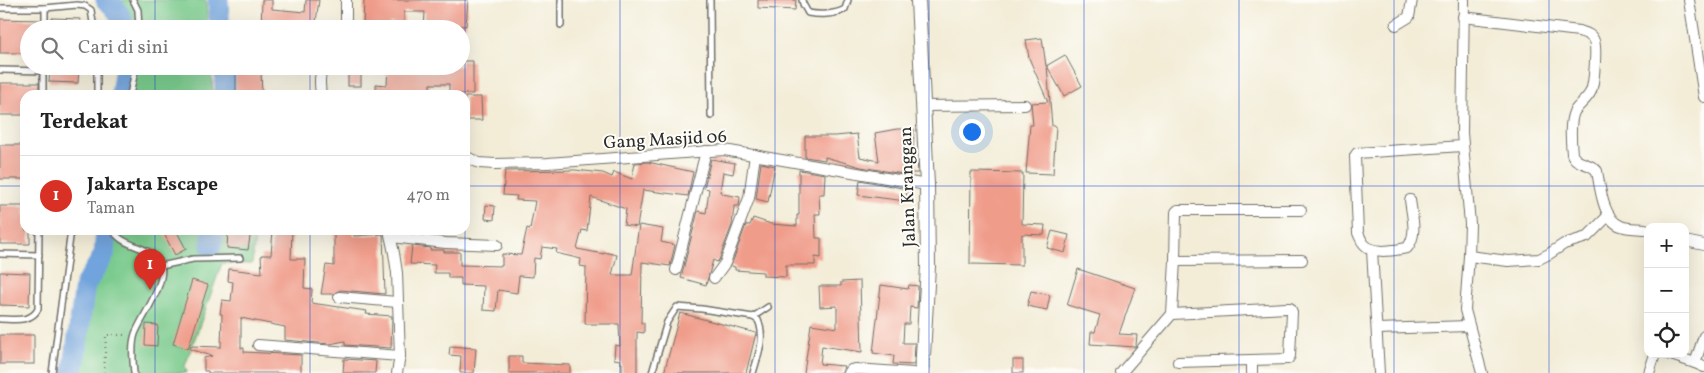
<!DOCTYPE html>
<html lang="id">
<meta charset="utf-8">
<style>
body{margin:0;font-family:Vollkorn,serif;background:#f2f2f2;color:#222}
.controls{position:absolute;right:15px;bottom:15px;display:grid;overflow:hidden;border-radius:10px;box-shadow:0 5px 20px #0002}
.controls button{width:45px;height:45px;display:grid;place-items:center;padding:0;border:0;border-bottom:1px solid #e0e0e0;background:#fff;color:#222;font:25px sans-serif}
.you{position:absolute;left:971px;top:131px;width:18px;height:18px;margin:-12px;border:4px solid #fff;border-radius:50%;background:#1a73e8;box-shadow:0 0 0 8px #1a73e833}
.badge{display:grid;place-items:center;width:32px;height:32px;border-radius:50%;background:#d93025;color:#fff;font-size:16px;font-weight:700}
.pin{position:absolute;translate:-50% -41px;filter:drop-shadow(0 1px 2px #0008)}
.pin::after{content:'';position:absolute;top:26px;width:18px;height:15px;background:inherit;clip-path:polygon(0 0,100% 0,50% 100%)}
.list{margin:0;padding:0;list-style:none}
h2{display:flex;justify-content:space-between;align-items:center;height:65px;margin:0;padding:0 20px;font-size:21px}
h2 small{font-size:16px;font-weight:400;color:#767676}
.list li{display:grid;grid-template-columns:32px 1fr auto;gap:15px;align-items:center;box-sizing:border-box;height:80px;padding:0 20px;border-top:1px solid #e0e0e0}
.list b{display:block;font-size:19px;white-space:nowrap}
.list p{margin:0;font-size:16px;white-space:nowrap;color:#767676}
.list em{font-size:16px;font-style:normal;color:#767676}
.icon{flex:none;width:28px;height:28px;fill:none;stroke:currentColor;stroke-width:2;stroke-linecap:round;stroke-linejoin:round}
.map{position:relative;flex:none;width:1704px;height:373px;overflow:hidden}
.search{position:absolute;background:#fff;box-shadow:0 5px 20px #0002;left:20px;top:20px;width:450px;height:55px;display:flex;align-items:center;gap:12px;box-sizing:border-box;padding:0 18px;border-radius:28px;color:#767676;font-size:19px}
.panel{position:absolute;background:#fff;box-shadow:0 5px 20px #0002;left:20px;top:90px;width:450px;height:145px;border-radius:15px}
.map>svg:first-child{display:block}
.green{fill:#7acb8d;stroke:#527b5c}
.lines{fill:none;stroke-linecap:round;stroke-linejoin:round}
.river{stroke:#71a3dc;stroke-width:21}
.building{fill:#f09c8a}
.service-casing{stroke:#716f68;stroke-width:8}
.minor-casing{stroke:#716f68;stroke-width:12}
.secondary-casing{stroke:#716f68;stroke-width:16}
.path{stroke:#716f68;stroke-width:2;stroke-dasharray:1 4;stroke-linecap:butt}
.service{stroke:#fff;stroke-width:5}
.minor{stroke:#fff;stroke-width:10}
.secondary{stroke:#fff;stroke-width:14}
.grid{fill:none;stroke:#1d4ed8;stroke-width:1;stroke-opacity:0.55}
.labels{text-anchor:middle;stroke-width:4;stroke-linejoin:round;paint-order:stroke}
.street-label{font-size:18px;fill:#2b2b2b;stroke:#fdfcf7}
</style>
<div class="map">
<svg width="1704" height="373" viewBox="0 0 1704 373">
<rect width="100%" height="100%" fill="#fdfcf7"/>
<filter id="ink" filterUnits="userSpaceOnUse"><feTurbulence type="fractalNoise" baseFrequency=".02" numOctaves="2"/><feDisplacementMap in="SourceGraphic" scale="10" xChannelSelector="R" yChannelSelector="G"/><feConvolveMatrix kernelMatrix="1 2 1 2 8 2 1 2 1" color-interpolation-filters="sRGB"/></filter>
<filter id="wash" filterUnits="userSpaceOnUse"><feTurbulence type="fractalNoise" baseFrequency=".0096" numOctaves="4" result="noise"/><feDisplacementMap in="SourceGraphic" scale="20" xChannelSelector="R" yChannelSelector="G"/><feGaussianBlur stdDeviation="1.12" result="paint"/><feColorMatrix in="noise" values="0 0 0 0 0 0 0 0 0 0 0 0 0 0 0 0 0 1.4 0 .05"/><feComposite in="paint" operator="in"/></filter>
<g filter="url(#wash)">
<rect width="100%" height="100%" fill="#f3edd8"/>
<!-- green -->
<g class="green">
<polygon points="120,0 206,0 208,29 131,29 129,18"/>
<polygon points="128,66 211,66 213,95 123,95"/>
<polygon points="99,230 256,230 252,264 222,263 185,366 187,373 73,373"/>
</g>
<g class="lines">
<!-- river -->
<g class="river">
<path d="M106,0C116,7 122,16 125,29"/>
<polyline points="218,0 220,29"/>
<polyline points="121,95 125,66"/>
<polyline points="225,95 225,66"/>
<polyline points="211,246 214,230"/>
<polyline points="73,373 85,285 104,255 106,230"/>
</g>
</g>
<g id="blocks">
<!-- building -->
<g class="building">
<polygon points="262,0 272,0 272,9 305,12 306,0 319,0 315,29 261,27"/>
<polygon points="364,0 468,0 466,26 449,25 449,29 424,29 425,12 404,12 404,23 389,23 389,28 363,27"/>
<polygon points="758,0 796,0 795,10 758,8"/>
<polygon points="52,18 80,19 80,29 49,29 49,20 52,20"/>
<polygon points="0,19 41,20 41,29 29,29 29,53 0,53"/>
<polygon points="1042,38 1046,66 1065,55 1082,86 1064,96 1047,66 1052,126 1056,126 1053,174 1026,173 1030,125 1033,125 1031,103 1048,102 1029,58 1026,40"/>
<polygon points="461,61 473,61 473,94 449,94 449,84 430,84 430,95 376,94 376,84 387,85 388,66 461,66"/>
<polygon points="50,66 79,66 78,83 49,82"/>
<rect x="348" y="66" width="13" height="20"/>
<polygon points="261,71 262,95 236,95 236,72"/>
<polygon points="0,83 39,83 39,95 25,95 25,115 0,115"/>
<polygon points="465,97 481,97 482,120 465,120"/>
<polygon points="897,129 914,129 913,162 917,161 918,173 909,173 909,175 861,167 825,157 825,160 805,157 805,136 835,136 857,134 860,157 879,161 875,133"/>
<rect x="0" y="145" width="25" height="34"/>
<polygon points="711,159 735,163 733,174 723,172 720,192 722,192 722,194 740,197 739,206 734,206 732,225 719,260 717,262 713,260 706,285 681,278 698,211 706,213 709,189 704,188"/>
<polygon points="648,162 693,172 688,196 643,190 637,227 624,225 626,209 591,197 587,231 582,230 577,249 604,254 604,252 617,255 612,275 632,275 639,225 663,229 661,242 675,245 670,266 642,262 641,323 644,323 644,333 637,332 637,373 622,373 622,363 620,363 620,360 614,359 615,345 620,346 619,324 585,324 586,267 580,266 581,259 556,253 557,249 542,247 540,259 534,258 533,277 519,276 517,293 498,290 496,311 483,310 484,286 461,285 461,278 448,278 448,273 434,273 435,265 410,264 412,246 431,248 430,250 444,250 444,252 460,252 460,265 502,266 502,254 521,255 527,228 530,229 535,201 516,200 517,196 503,195 505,171 575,170 603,173 612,177 614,172 632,179 635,163"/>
<polygon points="761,163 775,166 768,202 756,199"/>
<polygon points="799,170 825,174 824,194 819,194 820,214 815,214 816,238 821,238 821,258 815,257 815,265 786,265 786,277 763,276 763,272 735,270 735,267 731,266 746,225 750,225 753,218 771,224 797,226 797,215 799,215"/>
<polygon points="971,172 1023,173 1022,224 1045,225 1044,235 1022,234 1022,265 970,264"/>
<polygon points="860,180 907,189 906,201 858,195"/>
<polygon points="486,205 495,206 494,220 485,219"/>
<polygon points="0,206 25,206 25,230 30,230 30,244 0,244"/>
<polygon points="162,230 176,230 186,249 175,255"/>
<polygon points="228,230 251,230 248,250 227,248"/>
<polygon points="273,230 292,230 291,259 305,259 304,288 312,289 311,303 367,311 366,314 392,316 391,348 345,345 345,341 330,344 285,340 285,327 241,318 241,348 244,348 244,352 301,355 301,373 208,373 208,371 204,371 204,358 212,356 190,349 191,346 221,347 222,314 220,314 222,300 231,301 233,282 228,281 229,269 262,273 261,255 271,255"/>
<polygon points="334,230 354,230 354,236 383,234 385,294 340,290 333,294 321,294 326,265 334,266"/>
<polygon points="1052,231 1069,235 1065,253 1047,248"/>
<polygon points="1078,269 1135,288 1119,334 1137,335 1136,345 1135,347 1090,344 1091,332 1095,332 1100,315 1067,305"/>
<polygon points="0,272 30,273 29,306 0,305"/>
<polygon points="192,280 208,285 188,349 173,344"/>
<polygon points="860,281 862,352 822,346 820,364 844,366 842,373 804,373 811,324 837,328 837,306 820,307 819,286 841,286 841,282"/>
<polygon points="881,285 908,289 909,285 918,286 917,308 910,307 909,324 904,324 903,343 915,343 914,365 893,364 894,356 873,353"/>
<polygon points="1031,291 1050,295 1047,310 1027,306"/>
<polygon points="680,313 756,333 746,373 664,373"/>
<polygon points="146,324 158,325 157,346 145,345"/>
<rect x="0" y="335" width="34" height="29"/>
<polygon points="450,346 476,348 474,373 460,373 461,356 449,355"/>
<polygon points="509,356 522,356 522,363 570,365 570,373 509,373"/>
<polygon points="344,359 376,361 375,373 343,373"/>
<rect x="1013" y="360" width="10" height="13"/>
</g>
</g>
</g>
<g filter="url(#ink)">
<use href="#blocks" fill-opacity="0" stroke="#716f68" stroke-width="1"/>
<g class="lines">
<defs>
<g id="service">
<polyline points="133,0 138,10 139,29"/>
<polyline points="561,0 561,25"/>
<polyline points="710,0 711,116"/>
<path d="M802,0L803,4L808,13C819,15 835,15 845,9L848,0"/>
<polyline points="0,8 45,8 77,5 85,6 91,10 94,29"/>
<polyline points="45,29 45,8"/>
<polyline points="0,70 43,71"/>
<polyline points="43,95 43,66"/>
<polyline points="97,95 97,66"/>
<polyline points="130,95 136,66"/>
<path d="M113,230C122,248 151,245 160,263C169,280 141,318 135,334C131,346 133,361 134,373"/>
<polyline points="0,254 39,255"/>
<polyline points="161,266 193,259 240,258"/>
<path d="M753,317L758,320C766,338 758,355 753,373"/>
<path d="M0,319C13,319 31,323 38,309L39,230"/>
<polyline points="52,373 71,230"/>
<polyline points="652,373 667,322 677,307 702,309 753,317 768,307"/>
</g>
<g id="minor">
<polyline points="1464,0 1462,133 1470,224 1469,256 1465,310 1482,373"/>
<polyline points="1689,0 1704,97"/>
<path d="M1463,17L1579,31C1585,33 1592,34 1594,41C1597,49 1594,83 1591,91C1587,100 1578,105 1574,112C1569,123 1571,142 1572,154C1576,165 1590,162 1597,171C1600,187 1603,220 1621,226C1628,229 1637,228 1645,229"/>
<polyline points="1396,25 1409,17 1412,0"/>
<polyline points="346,29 346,0"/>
<path d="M321,95C320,85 318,74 325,66"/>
<polyline points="922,106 1025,105"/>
<polyline points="465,156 479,163 495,164 548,163 724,150 927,185"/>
<path d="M1410,200C1412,216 1418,235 1407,248C1394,250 1373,255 1364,244C1361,241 1360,237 1358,233L1355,156L1357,153L1462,146"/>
<polyline points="389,230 394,253 397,273 400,356 397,373"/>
<polyline points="391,237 446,243 497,245"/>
<polyline points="1685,241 1704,245"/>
<polyline points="1372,250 1379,373"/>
<polyline points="1469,256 1508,261 1539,259 1549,254 1564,244 1587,237 1609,215"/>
<polyline points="1175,261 1302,260"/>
<polyline points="676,270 706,151"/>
<polyline points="714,278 725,263 749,198 755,155"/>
<polyline points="339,297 397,302"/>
<polyline points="1172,314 1286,308 1290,308 1292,312 1290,356 1288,359 1178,362"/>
<polyline points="1377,329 1468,326"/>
<polyline points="1704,336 1695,363 1704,367"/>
<polyline points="258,345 400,356"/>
<polyline points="1668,354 1695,363"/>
<polyline points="1252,361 1252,373"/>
<polyline points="849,373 851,370 856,369 913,373"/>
<polyline points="1121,373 1172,314 1175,261 1176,212 1178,210 1301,210"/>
<polyline points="1649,373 1655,354"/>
</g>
<polyline id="secondary" points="918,0 927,185 928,266 922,373"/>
</defs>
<!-- service casing -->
<use href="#service" class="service-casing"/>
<!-- minor casing -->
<use href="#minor" class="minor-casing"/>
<!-- secondary casing -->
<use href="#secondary" class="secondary-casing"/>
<!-- path -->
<polyline class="path" points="104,373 106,335 126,335"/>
<!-- service -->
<use href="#service" class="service"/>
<!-- minor -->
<use href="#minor" class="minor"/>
<!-- secondary -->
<use href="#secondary" class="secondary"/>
</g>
</g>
<!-- grid -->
<path class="grid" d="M155,0V29M310,0V29M465,0V95M620,0V373M775,0V373M929,0V373M1084,0V373M1239,0V373M1394,0V373M1549,0V373M155,66V95M310,66V95M0,186H25M465,186H1704M155,230V373M310,230V373M465,230V373"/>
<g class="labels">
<!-- street labels -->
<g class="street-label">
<text transform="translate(665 139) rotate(-3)" y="6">Gang Masjid 06</text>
<text transform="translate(907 187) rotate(-92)" y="6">Jalan Kranggan</text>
</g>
</g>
</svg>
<div class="controls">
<button>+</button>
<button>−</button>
<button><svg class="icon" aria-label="locate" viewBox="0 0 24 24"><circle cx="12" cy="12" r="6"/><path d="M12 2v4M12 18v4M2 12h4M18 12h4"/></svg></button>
</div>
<div class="you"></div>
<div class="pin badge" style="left:150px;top:290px">1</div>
<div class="search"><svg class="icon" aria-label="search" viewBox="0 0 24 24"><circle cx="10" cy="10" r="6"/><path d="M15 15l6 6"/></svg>Cari di sini</div>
<section class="panel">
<h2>Terdekat<small></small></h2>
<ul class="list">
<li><span class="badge">1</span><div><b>Jakarta Escape</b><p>Taman</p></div><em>470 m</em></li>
</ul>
</section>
</div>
